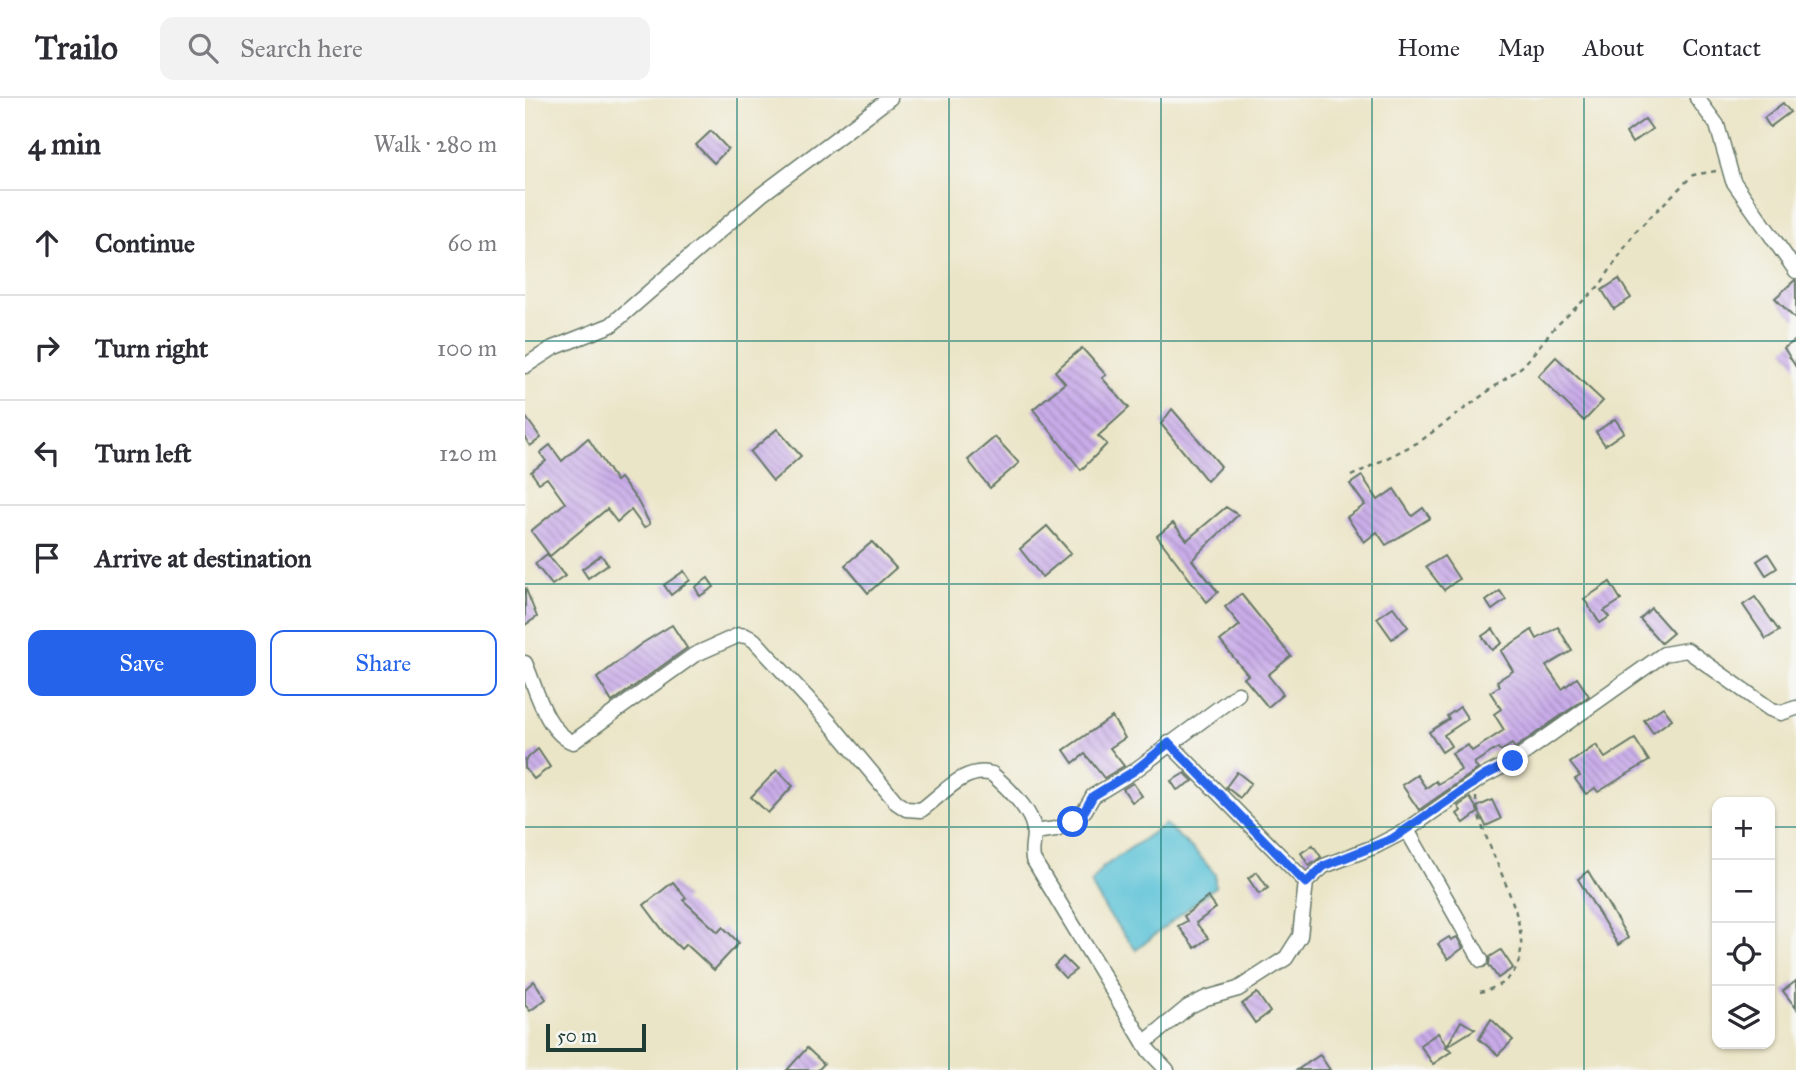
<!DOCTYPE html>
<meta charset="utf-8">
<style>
body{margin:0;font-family:"IM FELL Great Primer",serif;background:#f2f2f3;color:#2b2b33}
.controls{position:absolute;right:21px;bottom:21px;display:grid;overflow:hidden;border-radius:14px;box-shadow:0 2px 5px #0004}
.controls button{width:63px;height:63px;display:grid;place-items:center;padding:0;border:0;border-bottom:2px solid #e1e1e2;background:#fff;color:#2b2b33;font:35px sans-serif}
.scale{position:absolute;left:21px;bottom:18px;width:100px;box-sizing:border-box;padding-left:7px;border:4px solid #1f3d34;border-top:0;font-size:19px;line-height:24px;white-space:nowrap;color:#1f3d34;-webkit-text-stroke:5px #f6f6f2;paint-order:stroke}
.stop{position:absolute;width:21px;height:21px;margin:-16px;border:5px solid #2563eb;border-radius:50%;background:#fff}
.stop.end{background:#2563eb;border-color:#fff;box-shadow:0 2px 7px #0008}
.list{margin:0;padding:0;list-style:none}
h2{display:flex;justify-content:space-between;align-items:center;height:91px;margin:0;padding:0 28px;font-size:30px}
h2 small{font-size:23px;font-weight:400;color:#7c7c81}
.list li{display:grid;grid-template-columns:46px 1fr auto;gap:21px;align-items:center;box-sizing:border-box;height:105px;padding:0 28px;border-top:2px solid #e1e1e2}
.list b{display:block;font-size:26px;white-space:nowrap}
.list em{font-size:23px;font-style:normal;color:#7c7c81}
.actions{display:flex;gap:14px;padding:21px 28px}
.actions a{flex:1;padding:16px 0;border:2px solid #2563eb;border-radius:14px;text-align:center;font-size:24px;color:#2563eb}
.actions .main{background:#2563eb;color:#fff}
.icon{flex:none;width:38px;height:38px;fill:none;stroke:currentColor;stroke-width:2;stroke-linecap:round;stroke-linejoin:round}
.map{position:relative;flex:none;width:1271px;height:972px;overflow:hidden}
header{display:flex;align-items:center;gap:42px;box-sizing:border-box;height:98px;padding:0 35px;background:#fff;border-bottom:2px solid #e1e1e2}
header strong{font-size:33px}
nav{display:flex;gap:38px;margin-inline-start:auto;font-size:24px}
.search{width:490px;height:63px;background:#f2f2f3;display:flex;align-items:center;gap:18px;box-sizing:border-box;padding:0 24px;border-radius:14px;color:#7c7c81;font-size:26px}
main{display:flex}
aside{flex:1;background:#fff}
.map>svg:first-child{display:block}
.water{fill:#59c1d7;stroke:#3c7f86;stroke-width:2}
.building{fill:url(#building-back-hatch)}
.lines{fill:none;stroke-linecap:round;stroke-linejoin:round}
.minor-casing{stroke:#667867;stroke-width:17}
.path{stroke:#667867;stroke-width:2.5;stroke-dasharray:5 5;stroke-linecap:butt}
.minor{stroke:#fff;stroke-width:14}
.route{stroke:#2563eb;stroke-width:9}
.grid{fill:none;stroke:#0f766e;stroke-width:2;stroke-opacity:0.55}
</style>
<header>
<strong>Trailo</strong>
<div class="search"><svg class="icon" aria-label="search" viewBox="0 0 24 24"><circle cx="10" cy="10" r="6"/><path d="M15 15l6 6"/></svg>Search here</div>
<nav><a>Home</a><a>Map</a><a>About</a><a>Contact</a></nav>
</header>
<main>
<aside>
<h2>4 min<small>Walk · 280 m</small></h2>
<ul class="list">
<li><svg class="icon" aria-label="ahead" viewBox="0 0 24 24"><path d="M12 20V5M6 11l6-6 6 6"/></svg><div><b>Continue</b></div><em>60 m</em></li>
<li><svg class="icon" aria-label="right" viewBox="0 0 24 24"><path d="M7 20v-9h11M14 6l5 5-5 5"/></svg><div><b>Turn right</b></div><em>100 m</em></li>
<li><svg class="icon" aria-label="left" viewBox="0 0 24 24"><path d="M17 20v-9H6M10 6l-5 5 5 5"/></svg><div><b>Turn left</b></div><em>120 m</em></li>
<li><svg class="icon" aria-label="arrive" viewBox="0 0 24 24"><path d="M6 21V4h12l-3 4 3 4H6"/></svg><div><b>Arrive at destination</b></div></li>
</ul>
<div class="actions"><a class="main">Save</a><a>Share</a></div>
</aside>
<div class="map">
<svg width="1271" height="972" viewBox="0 0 1271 972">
<defs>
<pattern id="building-back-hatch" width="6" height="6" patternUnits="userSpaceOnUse" patternTransform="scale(1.75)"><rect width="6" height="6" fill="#c9ace9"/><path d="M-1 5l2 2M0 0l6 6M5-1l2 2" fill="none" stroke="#a38dbe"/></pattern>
</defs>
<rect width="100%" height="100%" fill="#f6f6f2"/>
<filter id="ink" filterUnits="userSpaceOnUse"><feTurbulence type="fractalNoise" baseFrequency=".0143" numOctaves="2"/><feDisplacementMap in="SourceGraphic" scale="14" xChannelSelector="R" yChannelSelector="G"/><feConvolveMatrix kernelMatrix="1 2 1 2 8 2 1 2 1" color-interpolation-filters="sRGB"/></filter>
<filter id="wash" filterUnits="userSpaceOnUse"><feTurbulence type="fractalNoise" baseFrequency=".00686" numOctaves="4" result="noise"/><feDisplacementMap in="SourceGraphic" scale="28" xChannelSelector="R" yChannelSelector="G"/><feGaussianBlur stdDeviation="1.57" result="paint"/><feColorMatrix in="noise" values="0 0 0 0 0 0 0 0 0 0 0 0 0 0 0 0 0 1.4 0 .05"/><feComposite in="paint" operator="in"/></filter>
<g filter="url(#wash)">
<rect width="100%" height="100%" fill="#ebe5c7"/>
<!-- water -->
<polygon class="water" points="640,726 671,754 690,776 690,789 611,852 582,814 566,786 577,770"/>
<g id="blocks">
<!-- building -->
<g class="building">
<polygon points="1258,5 1265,14 1245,29 1239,20"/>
<polygon points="1120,21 1127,31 1107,45 1101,35"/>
<polygon points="186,33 203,51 189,65 171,47"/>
<polygon points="1094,181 1106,200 1089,211 1077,192"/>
<polygon points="1270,182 1271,183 1271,222 1250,200"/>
<polygon points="1271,242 1271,269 1259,250"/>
<polygon points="557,250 581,277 577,280 604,310 573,338 582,346 556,372 508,311 540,285 530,273"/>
<polygon points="1031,259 1078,303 1059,323 1013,278"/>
<polygon points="647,311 696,368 682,383 636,326"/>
<polygon points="0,318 16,340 5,348 0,340"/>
<polygon points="1090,321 1099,334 1080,347 1071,334"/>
<polygon points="252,331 276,358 248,383 225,354"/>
<polygon points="470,339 494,365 465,390 443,362"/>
<polygon points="63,340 91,383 95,380 112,402 125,426 119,430 106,412 92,424 82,411 25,458 6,433 40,405 22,380 14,385 6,374 21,363 15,355 25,347 37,363"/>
<polygon points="837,378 853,402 869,391 887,418 898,410 905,420 861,447 852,434 839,444 822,419 840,407 825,386"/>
<polygon points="701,409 713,417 667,462 693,494 682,504 632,438 648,425 662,442"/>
<polygon points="522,428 546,455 517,479 495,451"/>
<polygon points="347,444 371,470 343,495 320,467"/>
<polygon points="22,456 40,478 27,487 10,466"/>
<polygon points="1243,456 1252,470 1241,477 1232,463"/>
<polygon points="76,457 83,466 63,480 57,471"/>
<polygon points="919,458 934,481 919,492 901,469"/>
<polygon points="159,473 165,482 146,497 139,487"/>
<polygon points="183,480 189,489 175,498 170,489"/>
<polygon points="1085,484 1096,502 1079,513 1084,519 1075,525 1059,501"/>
<polygon points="0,489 12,519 0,527"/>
<polygon points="975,493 981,502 967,512 961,503"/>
<polygon points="716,496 766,558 743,577 758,596 743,609 719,580 723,577 695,543 715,527 700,509"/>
<polygon points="1230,499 1254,533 1241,541 1218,507"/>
<polygon points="868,509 883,529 867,541 852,520"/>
<polygon points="1126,510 1148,535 1136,545 1115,521"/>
<polygon points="147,527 162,550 87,604 72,580 116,546"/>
<polygon points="1033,529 1047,553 1021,568 1037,591 1052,580 1064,598 990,650 987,646 976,653 973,650 949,665 953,671 894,712 877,687 892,677 901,690 911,683 913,686 936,672 927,655 943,647 947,653 979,632 969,616 976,611 965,594 975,588 972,583 988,573 976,553 1007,532 1012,541"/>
<polygon points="968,531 977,545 967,552 957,538"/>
<polygon points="935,609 943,621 919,637 926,648 917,654 904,634 924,621 922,618"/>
<polygon points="1138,609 1147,621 1128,635 1119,622"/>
<polygon points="587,619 600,640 585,650 599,668 579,680 560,656 548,665 539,652"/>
<polygon points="1110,641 1124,663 1073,694 1070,690 1061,696 1050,681 1055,678 1045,665 1071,647 1080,660"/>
<polygon points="13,651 25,669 9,681 0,670 0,662"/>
<polygon points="252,672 268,688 243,715 226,699"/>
<polygon points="712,674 726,685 715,700 701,689"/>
<polygon points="660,675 668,683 652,692 646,683"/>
<polygon points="608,685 617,698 607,704 598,691"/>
<polygon points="945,700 954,714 952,709 967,702 976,721 961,728 954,714 939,725 932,716 936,713 933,708"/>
<polygon points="788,747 796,759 784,768 776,755"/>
<polygon points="1063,773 1103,840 1093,847 1053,781"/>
<polygon points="732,774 743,790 734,796 723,780"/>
<polygon points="148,784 161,800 158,802 193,834 198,829 214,845 189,872 161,846 156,851 140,835 119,807"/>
<polygon points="683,799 691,810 671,825 683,840 670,850 653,828 662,823 659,818"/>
<polygon points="924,839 926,842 932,839 938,850 923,861 913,846"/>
<polygon points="976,852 988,870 973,880 964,867 965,859"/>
<polygon points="538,859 551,872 540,880 529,868"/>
<polygon points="9,883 21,901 5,913 0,907 0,891"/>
<polygon points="1271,883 1271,910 1258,893"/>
<polygon points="732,895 745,914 730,925 717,906"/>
<polygon points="966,921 988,942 973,957 954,941"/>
<polygon points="936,923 950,931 921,949 927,953 908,966 895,947 913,935 922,948"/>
<polygon points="282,950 299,966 293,972 262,972"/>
<polygon points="795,957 805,972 772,972"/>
</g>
</g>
</g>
<g filter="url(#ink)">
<use href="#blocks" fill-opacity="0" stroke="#667867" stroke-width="2"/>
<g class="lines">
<defs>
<g id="minor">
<polyline points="1172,0 1192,27 1208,83 1271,173"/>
<polyline points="0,268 28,250 86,227 236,97 365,0"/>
<path d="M0,565C11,590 21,634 48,644L169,557L214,537L221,538L229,542L306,626L372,705L381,711L396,712C416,698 440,667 467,676C481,688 509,714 509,734C509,744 506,750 508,761L624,953L642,972"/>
<polyline points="644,645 781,784"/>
<polyline points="882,732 956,862"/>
<polyline points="509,734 531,731 548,724 560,712 568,698 609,673 713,596"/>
<polyline points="619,945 663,909 681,900 713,891 761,860 775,838 781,784 799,768 851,748 882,732 959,678 988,663 1139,556 1162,552 1245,611 1256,615 1271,610"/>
</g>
</defs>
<!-- minor casing -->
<use href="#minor" class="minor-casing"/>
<!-- path -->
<g class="path">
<polyline points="826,378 894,344 999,267 1029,230 1075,187 1110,134 1168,77 1191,73"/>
<path d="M951,699C951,751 1050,871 955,894"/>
</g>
<!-- minor -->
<use href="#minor" class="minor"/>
</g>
</g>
<g class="lines" filter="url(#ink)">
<!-- route -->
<polyline class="route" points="548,724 560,712 568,698 609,673 644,645 781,785 799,768 867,741 959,678 988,663"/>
</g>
<!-- grid -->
<path class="grid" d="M212,0V972M424,0V972M636,0V972M847,0V972M1059,0V972M0,243H1271M0,486H1271M0,729H1192M1245,729H1271"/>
</svg>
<div class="controls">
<button>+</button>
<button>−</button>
<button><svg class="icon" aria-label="locate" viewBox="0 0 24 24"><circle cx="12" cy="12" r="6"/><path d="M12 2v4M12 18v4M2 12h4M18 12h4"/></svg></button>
<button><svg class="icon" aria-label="layers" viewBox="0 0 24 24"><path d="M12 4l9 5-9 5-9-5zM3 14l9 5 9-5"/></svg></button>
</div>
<div class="scale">50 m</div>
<div class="stop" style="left:548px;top:724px"></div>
<div class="stop end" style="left:988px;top:663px"></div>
</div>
</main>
